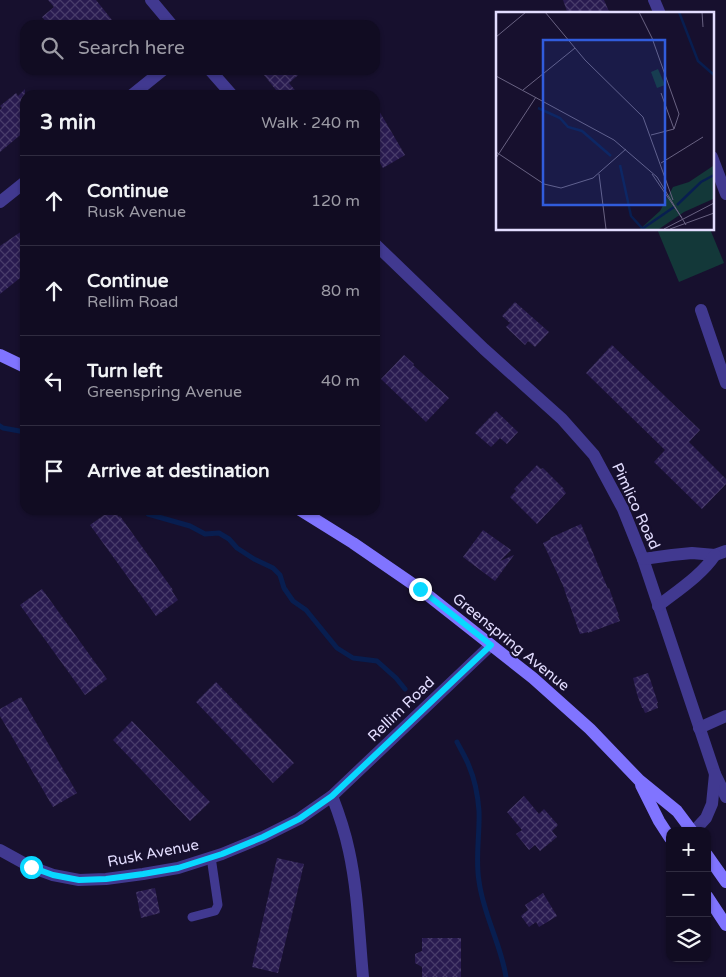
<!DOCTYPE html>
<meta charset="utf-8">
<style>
body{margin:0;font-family:"Varela Round",sans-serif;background:#1e1a2f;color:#f1f3f6}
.controls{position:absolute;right:15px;bottom:15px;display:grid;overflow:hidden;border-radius:10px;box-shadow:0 1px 4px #0004}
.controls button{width:45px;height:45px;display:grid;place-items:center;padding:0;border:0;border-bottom:1px solid #302c40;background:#110c22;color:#f1f3f6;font:25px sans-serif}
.stop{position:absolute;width:15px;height:15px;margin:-11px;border:4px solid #09d8ff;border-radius:50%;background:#fff}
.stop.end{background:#09d8ff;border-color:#fff;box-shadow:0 1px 5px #0008}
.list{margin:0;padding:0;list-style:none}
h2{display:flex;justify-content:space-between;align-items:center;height:65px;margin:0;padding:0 20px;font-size:21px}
h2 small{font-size:16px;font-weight:400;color:#9c9ba5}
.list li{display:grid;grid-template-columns:32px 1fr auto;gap:15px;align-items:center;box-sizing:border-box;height:90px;padding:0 20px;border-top:1px solid #302c40}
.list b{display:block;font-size:19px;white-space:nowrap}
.list p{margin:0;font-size:16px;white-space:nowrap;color:#9c9ba5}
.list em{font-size:16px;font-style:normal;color:#9c9ba5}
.icon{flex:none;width:28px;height:28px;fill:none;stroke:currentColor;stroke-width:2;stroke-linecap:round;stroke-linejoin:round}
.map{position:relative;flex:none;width:726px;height:977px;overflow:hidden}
.search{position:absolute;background:#110c22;box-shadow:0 1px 4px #0004;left:20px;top:20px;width:360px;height:55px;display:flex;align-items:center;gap:12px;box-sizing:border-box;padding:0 18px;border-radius:15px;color:#9c9ba5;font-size:19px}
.panel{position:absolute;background:#110c22;box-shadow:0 1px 4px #0004;left:20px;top:90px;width:360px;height:425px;border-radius:15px}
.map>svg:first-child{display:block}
.pitch{fill:#133839}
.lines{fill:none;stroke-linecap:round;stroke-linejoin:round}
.stream{stroke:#081e50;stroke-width:5}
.building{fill:url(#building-cross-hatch)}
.service{stroke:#413990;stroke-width:9}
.minor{stroke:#413990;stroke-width:12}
.secondary{stroke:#8074ff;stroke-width:12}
.route{stroke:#09d8ff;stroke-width:6}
.labels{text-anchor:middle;stroke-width:4.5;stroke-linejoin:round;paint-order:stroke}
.street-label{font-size:15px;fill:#e3ddff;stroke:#17102e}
.inset-river{fill:none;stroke:#081e50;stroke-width:2.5}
.inset-road{fill:none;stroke:#696282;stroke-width:1}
.view{fill:#315cdc;fill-opacity:0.15;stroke:#315cdc;stroke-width:2.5}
.inset-edge{fill:none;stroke:#e3ddff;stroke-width:2.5}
</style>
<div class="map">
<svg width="726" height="977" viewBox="0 0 726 977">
<defs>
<pattern id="building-cross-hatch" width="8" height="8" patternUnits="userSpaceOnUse" patternTransform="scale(1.25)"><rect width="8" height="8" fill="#291b50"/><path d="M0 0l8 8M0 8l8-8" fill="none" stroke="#483c6a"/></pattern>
</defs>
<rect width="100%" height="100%" fill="#17102e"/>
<!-- pitch -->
<polygon class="pitch" points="657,229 710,229 724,263 679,282"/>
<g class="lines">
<!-- stream -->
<g class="stream">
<polyline points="0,426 3,428 25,432"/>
<polyline points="145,510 148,514 190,526 205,534 219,533 229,539 237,548 254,559 273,568 280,575 284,588 293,601 306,610 337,648 353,658 377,661 396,678 405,689"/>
<path d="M457,742C461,750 466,758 469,766C475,780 478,797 479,811C480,834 475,858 479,881C483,914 501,944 506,977"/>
</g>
</g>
<!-- building -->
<g class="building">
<polygon points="48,0 96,0 116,25 49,25 42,17 54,7"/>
<polygon points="563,0 604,0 610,14 568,14"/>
<polygon points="260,70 304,70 289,83 299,95 280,95"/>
<polygon points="25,89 25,131 0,152 0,110 2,108 0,106 16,93 18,96"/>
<polygon points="375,104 405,155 383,168 375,155"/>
<polygon points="25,229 25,274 0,294 0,246"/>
<polygon points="515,302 549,332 535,347 528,341 525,345 506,327 510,323 502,316"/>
<polygon points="612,345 700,430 689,442 726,479 726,484 702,509 654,462 665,450 586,373"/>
<polygon points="404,355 414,364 413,365 449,398 426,422 381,379"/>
<polygon points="496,411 518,432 507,444 500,438 491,447 475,433"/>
<polygon points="537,465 541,469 543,468 564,489 563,489 566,493 537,524 510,497 516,491 514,489"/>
<polygon points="111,510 113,510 119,517 120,516 173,590 172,591 178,600 156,616 90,525"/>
<polygon points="581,524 608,589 609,588 619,616 618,616 620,621 588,633 588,632 580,634 564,589 565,590 543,543 551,539 550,538"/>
<polygon points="483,530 511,550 500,561 514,555 495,581 463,557"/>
<polygon points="42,589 107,679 85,695 20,605"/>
<polygon points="648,673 658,703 657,703 658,708 645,713 643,708 642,708 637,694 633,678"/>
<polygon points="216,682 294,763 273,783 196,702"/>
<polygon points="21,697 77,793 53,807 0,716 0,709"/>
<polygon points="132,721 210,802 190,821 113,740"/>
<polygon points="524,796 539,814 544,809 558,825 552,831 557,837 540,851 535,845 529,850 516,834 522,830 507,812"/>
<polygon points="277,858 304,864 278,973 252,967"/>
<polygon points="155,888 160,913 141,918 136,892"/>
<polygon points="543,893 557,916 539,927 536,922 529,927 521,916 528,910 525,905"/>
<polygon points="422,938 461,938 461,977 422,977 422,967 415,963 415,954 422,951"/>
</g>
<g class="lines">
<!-- service -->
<polyline class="service" points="192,917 215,911 218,905 211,857"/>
<!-- minor -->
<g class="minor">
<polyline points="151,0 172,25"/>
<polyline points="654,0 660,14"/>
<polyline points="210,70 232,95"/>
<polyline points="132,95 163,70"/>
<polyline points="712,157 726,194"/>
<polyline points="0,202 25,182"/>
<polyline points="375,244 484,349 562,419 594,455 623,509 643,559 715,774 726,797"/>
<polyline points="701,310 726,383"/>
<polyline points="643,559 672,555 692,553 715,555 726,551"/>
<path d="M658,606C677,591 702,575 715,555"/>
<polyline points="699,728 726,716"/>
<path d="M332,796C339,814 345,832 349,851C358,892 359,935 363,977"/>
<polyline points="694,831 706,818 712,804 715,774"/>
<polyline points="0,850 31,867 53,875 79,880 106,879 143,874 178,868 222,854 263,837 299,819 332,796 491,645"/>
</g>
<!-- secondary -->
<g class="secondary">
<polyline points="0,355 25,367"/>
<polyline points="300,510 353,543 420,589 533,678 590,729 639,780 677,811 692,831"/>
<polyline points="641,785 659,821 670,838"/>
<polyline points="707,855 726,882"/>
<polyline points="707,896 726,925"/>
</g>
</g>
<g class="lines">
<!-- route -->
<polyline class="route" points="31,867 53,875 79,880 106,879 143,874 178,868 222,854 263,837 299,819 332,796 491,645 420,589"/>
</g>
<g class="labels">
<!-- street labels -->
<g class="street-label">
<text transform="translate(636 506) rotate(65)" y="5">Pimlico Road</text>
<text transform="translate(511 642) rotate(39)" y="5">Greenspring Avenue</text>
<text transform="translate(401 709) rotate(-44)" y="5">Rellim Road</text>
<text transform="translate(153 853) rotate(-11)" y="5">Rusk Avenue</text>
</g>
</g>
<!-- overview -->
<g transform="translate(496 12)">
<rect width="218" height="218" fill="#17102e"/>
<path d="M217,154V187L188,200L163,217H144L164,199L177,175L193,170Z" fill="#133839"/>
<path d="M162,57L169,73L161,76L155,60Z" fill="#133839"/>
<path class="inset-river" d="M183,0L202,49L218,63M42,96L64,106L72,115L86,119L115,144M124,153L135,204L146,216M181,193L205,170L218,163M146,217L178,195"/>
<path class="inset-road" d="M49,0L89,48L147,105L177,188M143,0L156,26L183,102L178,117L155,123M206,0L207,15M0,25L30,0M0,64L118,128L161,165L190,213M27,78L79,36M165,81L178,117M0,140L48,172L65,176L97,166L130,137M0,146L40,85M165,151L207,125M103,162L110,217M156,162L186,206M168,217L218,191M174,217L218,201"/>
<path class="view" d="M47,28H169V193H47Z"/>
<rect width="218" height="218" class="inset-edge"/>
</g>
</svg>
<div class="controls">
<button>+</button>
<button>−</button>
<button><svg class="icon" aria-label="layers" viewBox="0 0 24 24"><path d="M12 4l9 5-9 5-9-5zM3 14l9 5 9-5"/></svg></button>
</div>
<div class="stop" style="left:31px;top:867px"></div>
<div class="stop end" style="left:420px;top:589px"></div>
<div class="search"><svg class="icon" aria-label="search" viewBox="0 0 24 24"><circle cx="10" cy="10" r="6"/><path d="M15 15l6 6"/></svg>Search here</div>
<section class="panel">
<h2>3 min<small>Walk · 240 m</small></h2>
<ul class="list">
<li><svg class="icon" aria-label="ahead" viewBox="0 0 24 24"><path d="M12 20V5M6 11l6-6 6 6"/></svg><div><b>Continue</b><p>Rusk Avenue</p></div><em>120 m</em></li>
<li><svg class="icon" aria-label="ahead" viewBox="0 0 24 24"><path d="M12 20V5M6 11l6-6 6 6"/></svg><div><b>Continue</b><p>Rellim Road</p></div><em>80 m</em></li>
<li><svg class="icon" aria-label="left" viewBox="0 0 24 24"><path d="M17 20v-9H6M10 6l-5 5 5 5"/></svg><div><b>Turn left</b><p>Greenspring Avenue</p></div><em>40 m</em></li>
<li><svg class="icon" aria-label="arrive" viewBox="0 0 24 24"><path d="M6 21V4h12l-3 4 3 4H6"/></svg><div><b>Arrive at destination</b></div></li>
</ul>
</section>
</div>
